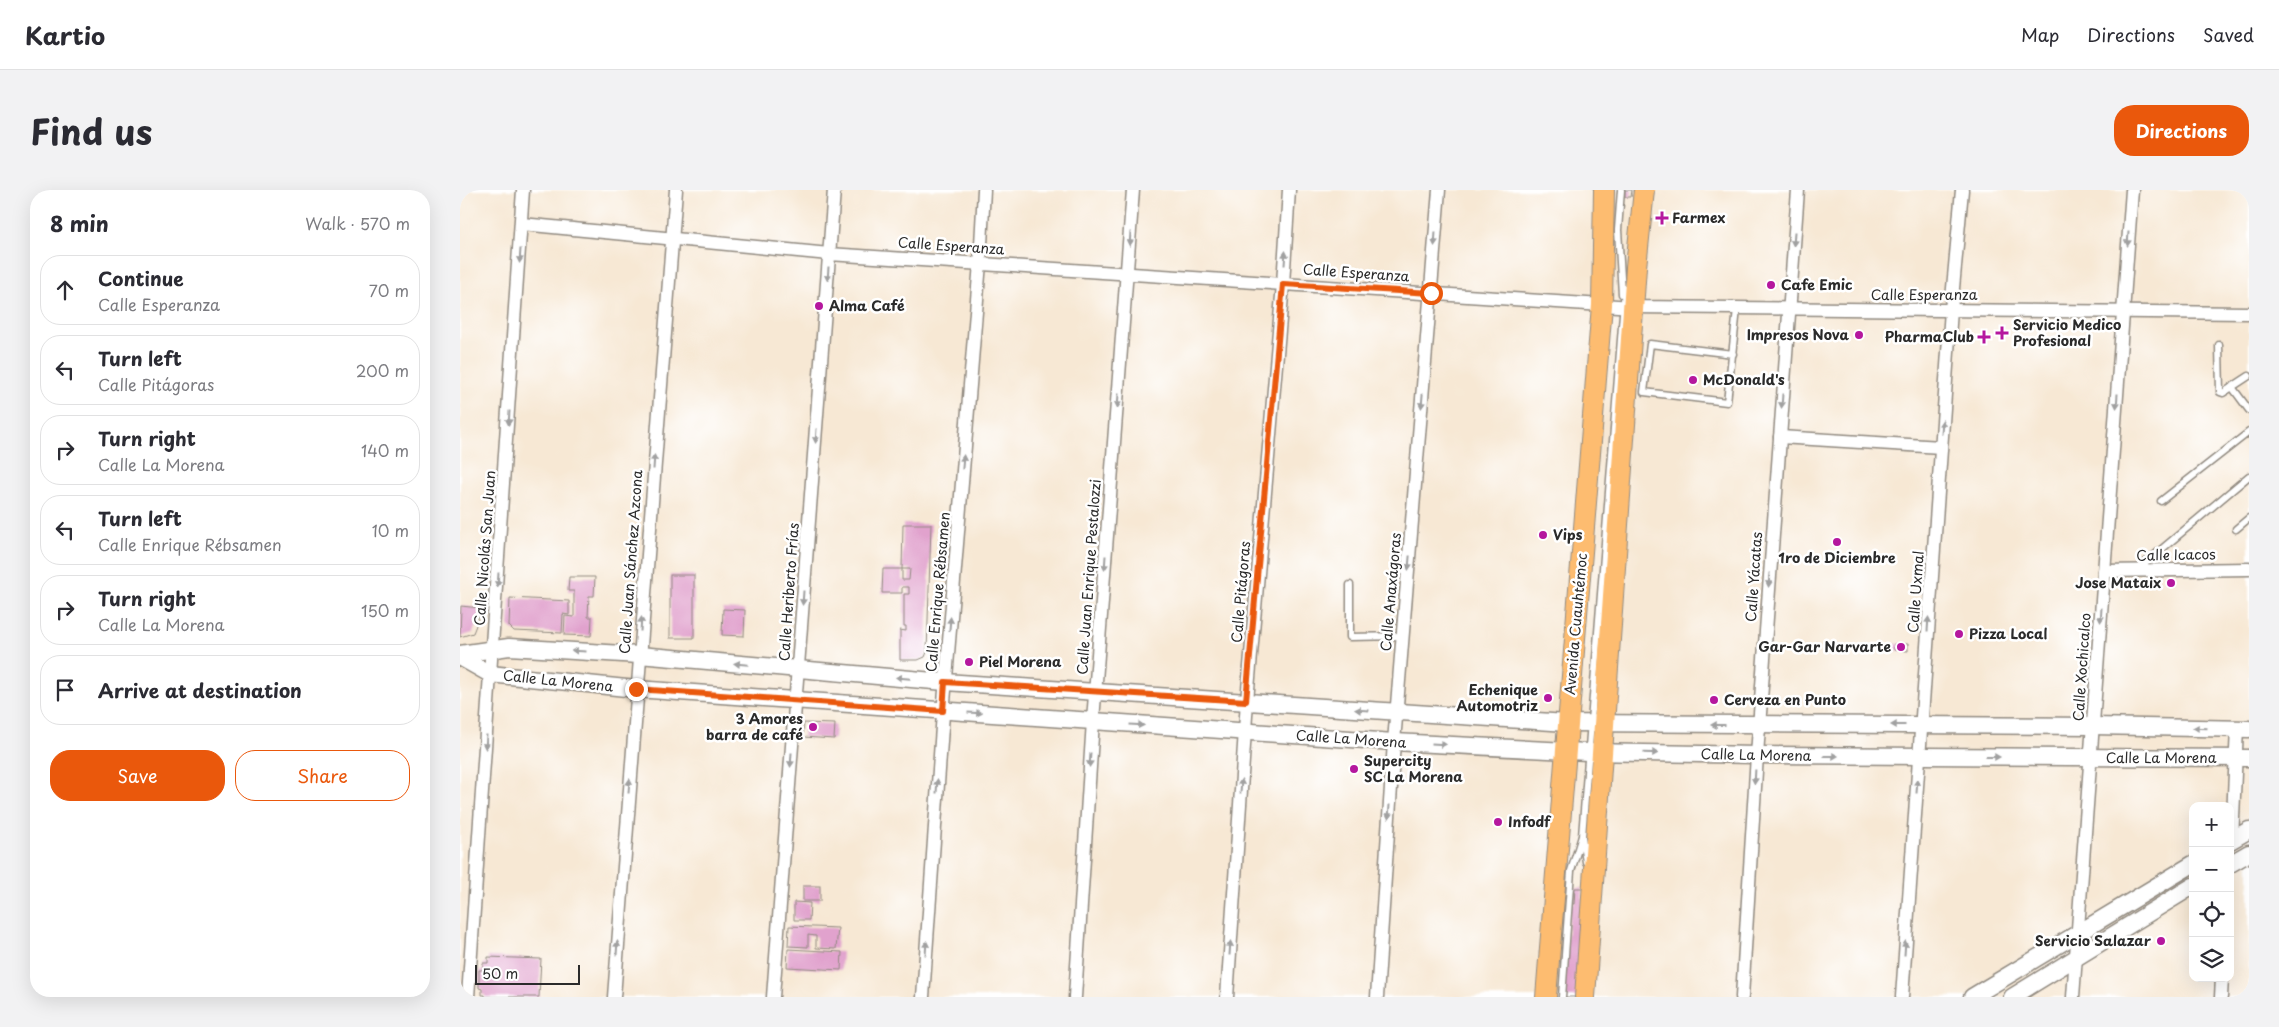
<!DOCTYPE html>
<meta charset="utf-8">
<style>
body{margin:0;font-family:"Playpen Sans",sans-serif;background:#f2f2f3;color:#2b2b33}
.controls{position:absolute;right:15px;bottom:15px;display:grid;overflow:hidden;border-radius:10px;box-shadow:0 5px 20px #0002}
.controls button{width:45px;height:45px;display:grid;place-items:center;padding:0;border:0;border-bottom:1px solid #e1e1e2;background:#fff;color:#2b2b33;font:25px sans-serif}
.scale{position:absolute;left:15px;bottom:12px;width:105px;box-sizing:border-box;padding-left:5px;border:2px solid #2b2b2b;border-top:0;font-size:14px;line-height:18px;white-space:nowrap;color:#2b2b2b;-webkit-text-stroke:4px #fff;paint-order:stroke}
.stop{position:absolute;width:15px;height:15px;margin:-11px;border:4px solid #ea580c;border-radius:50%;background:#fff}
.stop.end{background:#ea580c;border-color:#fff;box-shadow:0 1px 5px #0008}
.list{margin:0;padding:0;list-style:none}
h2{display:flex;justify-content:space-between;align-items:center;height:65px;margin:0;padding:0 20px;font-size:21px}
h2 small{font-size:16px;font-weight:400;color:#7c7c81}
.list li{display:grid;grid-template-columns:32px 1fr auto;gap:15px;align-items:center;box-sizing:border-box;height:70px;margin:0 10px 10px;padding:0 10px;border:1px solid #e1e1e2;border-radius:20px}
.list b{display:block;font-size:19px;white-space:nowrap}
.list p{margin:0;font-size:16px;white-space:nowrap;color:#7c7c81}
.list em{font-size:16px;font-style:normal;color:#7c7c81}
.actions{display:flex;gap:10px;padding:15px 20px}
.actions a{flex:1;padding:11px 0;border:1px solid #ea580c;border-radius:20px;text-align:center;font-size:18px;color:#ea580c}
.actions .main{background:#ea580c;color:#fff}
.icon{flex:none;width:28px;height:28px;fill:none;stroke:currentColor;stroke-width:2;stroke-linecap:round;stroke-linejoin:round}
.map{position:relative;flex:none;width:1789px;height:807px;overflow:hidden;border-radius:20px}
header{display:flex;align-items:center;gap:30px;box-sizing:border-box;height:70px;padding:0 25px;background:#fff;border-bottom:1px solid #e1e1e2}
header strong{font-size:24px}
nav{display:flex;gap:28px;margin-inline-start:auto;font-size:18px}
.intro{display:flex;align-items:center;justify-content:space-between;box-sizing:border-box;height:120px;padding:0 30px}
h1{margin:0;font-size:35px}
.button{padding:12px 22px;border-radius:20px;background:#ea580c;color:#fff;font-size:18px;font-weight:700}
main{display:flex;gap:30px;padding:0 30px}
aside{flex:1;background:#fff;border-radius:20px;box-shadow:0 5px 20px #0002}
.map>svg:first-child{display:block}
.building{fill:#e1a2cd;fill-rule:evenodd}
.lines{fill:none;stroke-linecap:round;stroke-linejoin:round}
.service-casing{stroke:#918a80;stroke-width:9}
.minor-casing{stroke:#918a80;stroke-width:15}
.tertiary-casing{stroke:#918a80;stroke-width:19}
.primary-casing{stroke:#918a80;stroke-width:22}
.service{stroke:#fff;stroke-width:6}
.minor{stroke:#fff;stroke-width:12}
.tertiary{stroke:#fff;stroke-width:16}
.primary{stroke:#fdbc70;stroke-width:20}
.oneway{fill:#a0a0a0}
.route{stroke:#ea580c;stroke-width:6}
.poi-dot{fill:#b5179e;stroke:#fff;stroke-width:2}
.labels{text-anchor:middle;stroke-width:5;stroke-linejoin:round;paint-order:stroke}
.poi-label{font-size:14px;font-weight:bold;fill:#2b2b2b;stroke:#fff;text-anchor:start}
.street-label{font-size:14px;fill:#2b2b2b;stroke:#fff}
</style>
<header>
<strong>Kartio</strong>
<nav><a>Map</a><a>Directions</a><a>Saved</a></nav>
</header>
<div class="intro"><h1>Find us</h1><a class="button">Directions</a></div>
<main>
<aside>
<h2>8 min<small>Walk · 570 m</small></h2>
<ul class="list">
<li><svg class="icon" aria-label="ahead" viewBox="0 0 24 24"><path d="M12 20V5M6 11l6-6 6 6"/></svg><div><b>Continue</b><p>Calle Esperanza</p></div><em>70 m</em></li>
<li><svg class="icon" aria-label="left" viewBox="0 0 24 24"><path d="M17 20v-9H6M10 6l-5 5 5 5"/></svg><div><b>Turn left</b><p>Calle Pitágoras</p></div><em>200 m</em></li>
<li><svg class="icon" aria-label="right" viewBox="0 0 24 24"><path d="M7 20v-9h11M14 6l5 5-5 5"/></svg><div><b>Turn right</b><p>Calle La Morena</p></div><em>140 m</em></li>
<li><svg class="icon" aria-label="left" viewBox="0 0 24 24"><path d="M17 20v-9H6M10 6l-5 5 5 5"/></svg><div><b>Turn left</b><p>Calle Enrique Rébsamen</p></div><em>10 m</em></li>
<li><svg class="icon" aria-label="right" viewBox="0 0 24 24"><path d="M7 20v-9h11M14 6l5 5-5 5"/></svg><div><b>Turn right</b><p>Calle La Morena</p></div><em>150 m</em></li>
<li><svg class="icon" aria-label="arrive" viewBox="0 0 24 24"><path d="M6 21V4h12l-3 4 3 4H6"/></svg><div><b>Arrive at destination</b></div></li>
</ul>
<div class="actions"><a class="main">Save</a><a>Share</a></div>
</aside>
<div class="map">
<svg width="1789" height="807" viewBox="0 0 1789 807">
<rect width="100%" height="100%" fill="#fff"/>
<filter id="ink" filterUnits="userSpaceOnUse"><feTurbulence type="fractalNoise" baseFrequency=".02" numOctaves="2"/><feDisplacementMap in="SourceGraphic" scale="10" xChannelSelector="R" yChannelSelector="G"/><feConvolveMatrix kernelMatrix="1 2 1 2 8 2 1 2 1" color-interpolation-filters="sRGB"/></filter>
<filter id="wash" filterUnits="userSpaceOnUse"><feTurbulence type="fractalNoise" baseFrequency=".0096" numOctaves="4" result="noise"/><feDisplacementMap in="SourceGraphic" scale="20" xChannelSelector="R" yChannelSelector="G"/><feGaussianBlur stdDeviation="1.12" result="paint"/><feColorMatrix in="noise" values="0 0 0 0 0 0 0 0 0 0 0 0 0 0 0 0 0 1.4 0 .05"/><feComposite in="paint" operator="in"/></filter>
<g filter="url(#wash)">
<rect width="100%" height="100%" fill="#f7e8d4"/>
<g id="blocks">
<!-- building -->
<g class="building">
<polygon points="1165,0 1172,0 1171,7 1165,7"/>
<path d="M443,334H471L467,462L465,467L458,470H440V440L446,441V436H444V404H449V397H442V403H422L423,379H442ZM442,379H450L449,390H442Z"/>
<rect x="210" y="385" width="24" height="63"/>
<polygon points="109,387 135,387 134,406 129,406 128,427 132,427 131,446 104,445 105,426 114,427 114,401 108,401"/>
<polygon points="50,408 109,411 109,425 103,424 102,443 54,441 49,436"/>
<polygon points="1,416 20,418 18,430 13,443 0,447"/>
<polygon points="263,419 285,420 284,446 262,445"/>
<polygon points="1434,454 1448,454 1448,461 1434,460"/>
<polygon points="344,533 375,534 374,549 343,547"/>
<rect x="343" y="696" width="17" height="15"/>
<polygon points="1115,698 1123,698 1118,807 1102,807 1110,713 1114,714"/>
<polygon points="334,712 350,713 349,730 334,730"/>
<polygon points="329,736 378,738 376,759 356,758 356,746 348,745 348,757 328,756"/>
<polygon points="328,759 382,762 381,780 327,777"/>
<polygon points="28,767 81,769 79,807 25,807 25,805 22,805 22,799 19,798 19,780 23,780 23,773 28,773"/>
</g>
</g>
</g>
<g filter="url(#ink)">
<use href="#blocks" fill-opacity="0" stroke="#918a80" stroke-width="1"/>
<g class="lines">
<defs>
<g id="service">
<polyline points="1161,0 1158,40 1162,104"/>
<polyline points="1759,155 1760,202 1763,203 1789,186"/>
<polyline points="1273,164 1190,154 1184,202 1267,212 1277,119"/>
<polyline points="1772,197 1789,220"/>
<polyline points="1701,311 1789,242"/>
<polyline points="1776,339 1789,328"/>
<polyline points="1678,379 1789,286"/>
<polyline points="890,395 890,447 943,446"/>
<polyline points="1122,647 1126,672"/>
<polyline points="1102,807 1111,681 1122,646 1165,98"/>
</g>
<g id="minor">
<polyline points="62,34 369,64 1173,117 1789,123"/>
<polyline points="1320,247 1481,257"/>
<polyline points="1644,381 1789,379"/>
<polyline points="1772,650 1777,538"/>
<polyline points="8,807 63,0"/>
<polyline points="154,807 216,0"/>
<polyline points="313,807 374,0"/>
<polyline points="463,807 482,537 520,73 524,0"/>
<polyline points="615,807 633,531 673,0"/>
<polyline points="767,807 787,511 823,94 829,0"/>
<polyline points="917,807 934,552 979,0"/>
<polyline points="1282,807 1297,565 1338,0"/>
<polyline points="1442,807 1491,120 1502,0"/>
<polyline points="1613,807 1672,0"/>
<polyline points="1761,807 1762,788"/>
</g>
<g id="tertiary">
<polyline points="0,464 49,457 179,465 485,492 1107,533 1633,536 1789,539"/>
<polyline points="0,467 30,484 176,499 934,552 1128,562 1297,565 1789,568"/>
<polyline points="1770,651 1789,640"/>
<polyline points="1770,674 1789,663"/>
<polyline points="1512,807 1733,674"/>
<polyline points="1552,807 1733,696"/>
</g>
<g id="primary">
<polyline points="1086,807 1142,115 1144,0"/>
<polyline points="1125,807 1176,77 1184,0"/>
</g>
</defs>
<!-- service casing -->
<use href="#service" class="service-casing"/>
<!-- minor casing -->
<use href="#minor" class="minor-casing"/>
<!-- tertiary casing -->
<use href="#tertiary" class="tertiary-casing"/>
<!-- primary casing -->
<use href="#primary" class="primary-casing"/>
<!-- service -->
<use href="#service" class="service"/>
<!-- minor -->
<use href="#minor" class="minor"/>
<!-- tertiary -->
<use href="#tertiary" class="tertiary"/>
<!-- primary -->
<use href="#primary" class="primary"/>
</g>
<!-- one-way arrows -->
<defs><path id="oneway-solid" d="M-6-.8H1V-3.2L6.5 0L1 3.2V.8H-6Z" transform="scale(1.25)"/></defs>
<g class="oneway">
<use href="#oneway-solid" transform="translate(670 49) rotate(94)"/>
<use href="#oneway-solid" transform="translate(975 49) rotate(94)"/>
<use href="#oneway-solid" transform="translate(1334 49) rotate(94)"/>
<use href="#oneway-solid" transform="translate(1668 49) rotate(94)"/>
<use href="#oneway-solid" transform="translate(60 66) rotate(94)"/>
<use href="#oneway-solid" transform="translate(825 68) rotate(-86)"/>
<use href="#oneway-solid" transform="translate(368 84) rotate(94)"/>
<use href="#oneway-solid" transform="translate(658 211) rotate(94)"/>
<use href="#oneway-solid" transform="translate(962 211) rotate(95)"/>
<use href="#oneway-solid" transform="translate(1322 211) rotate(94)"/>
<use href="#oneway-solid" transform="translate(1657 211) rotate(94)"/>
<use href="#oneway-solid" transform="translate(49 228) rotate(94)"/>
<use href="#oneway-solid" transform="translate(1482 237) rotate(-86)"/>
<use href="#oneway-solid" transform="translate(356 246) rotate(94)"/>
<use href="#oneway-solid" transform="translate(194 272) rotate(-86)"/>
<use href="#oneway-solid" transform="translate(503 272) rotate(-85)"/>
<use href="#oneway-solid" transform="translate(645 373) rotate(94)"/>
<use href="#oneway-solid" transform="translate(949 373) rotate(95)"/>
<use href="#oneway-solid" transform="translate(38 390) rotate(94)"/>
<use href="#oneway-solid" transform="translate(1309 390) rotate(94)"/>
<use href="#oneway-solid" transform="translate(343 408) rotate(94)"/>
<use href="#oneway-solid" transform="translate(1641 425) rotate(94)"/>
<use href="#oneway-solid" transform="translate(181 434) rotate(-86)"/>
<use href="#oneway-solid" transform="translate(490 434) rotate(-85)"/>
<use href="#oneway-solid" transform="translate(1468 434) rotate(-86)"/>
<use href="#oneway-solid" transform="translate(119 461) rotate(-176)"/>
<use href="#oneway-solid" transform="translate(281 474) rotate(-175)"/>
<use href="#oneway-solid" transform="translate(443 488) rotate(-175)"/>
<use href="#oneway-solid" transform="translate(902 520) rotate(-176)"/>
<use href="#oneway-solid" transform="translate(515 523) rotate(4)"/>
<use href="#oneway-solid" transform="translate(677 535) rotate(4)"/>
<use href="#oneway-solid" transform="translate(1258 535) rotate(-180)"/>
<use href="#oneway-solid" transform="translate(1438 535) rotate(-180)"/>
<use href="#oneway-solid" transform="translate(1740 538) rotate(-179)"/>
<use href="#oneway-solid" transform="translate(26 552) rotate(94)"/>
<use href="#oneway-solid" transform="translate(979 554) rotate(3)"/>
<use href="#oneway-solid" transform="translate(1191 563) rotate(1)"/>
<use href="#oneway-solid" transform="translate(1371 566)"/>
<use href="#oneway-solid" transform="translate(1533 567)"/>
<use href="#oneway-solid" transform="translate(331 570) rotate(94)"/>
<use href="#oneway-solid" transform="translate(630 570) rotate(94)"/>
<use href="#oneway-solid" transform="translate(1295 587) rotate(93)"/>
<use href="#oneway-solid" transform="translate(169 596) rotate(-86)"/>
<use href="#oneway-solid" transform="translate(477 596) rotate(-86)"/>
<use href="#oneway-solid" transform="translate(781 596) rotate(-86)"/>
<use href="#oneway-solid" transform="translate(1457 596) rotate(-86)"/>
<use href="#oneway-solid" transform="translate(929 622) rotate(94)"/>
<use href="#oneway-solid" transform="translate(157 758) rotate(-86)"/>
<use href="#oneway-solid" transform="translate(466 758) rotate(-86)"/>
<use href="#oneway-solid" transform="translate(770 758) rotate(-86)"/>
<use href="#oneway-solid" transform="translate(1445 758) rotate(-86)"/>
</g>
</g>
<g class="lines" filter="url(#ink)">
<!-- route -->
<polyline class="route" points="176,499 483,521 485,492 786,511 823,94 971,103"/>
</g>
<!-- markers -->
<g class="poi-dot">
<path d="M1199.5 20.5h5v5h5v5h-5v5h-5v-5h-5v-5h5z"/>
<circle cx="1311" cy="95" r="5"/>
<circle cx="359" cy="116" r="5"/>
<path d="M1539.5 135.5h5v5h5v5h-5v5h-5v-5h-5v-5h5z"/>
<circle cx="1399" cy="145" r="5"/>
<path d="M1521.5 139.5h5v5h5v5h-5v5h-5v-5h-5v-5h5z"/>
<circle cx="1233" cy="190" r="5"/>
<circle cx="1083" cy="345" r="5"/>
<circle cx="1377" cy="352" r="5"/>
<circle cx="1711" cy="393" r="5"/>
<circle cx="1499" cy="444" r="5"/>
<circle cx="1441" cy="457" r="5"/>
<circle cx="509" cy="472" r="5"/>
<circle cx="1088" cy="508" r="5"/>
<circle cx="1254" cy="510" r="5"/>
<circle cx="353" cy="537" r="5"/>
<circle cx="894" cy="579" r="5"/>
<circle cx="1038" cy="632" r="5"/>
<circle cx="1701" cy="751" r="5"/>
</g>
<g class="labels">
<!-- poi labels -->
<g class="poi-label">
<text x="1212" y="33">Farmex</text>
<text x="1321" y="100">Cafe Emic</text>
<text x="369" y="121">Alma Café</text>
<text x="1553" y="140">Servicio Medico<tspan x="1553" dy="16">Profesional</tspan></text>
<text x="1389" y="150" text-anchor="end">Impresos Nova</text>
<text x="1514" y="152" text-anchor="end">PharmaClub</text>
<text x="1243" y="195">McDonald's</text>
<text x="1093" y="350">Vips</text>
<text x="1377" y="373" text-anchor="middle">1ro de Diciembre</text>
<text x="1701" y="398" text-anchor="end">Jose Mataix</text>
<text x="1509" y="449">Pizza Local</text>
<text x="1431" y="462" text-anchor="end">Gar-Gar Narvarte</text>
<text x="519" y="477">Piel Morena</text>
<text x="1078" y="505" text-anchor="end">Echenique<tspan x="1078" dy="16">Automotriz</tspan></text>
<text x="1264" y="515">Cerveza en Punto</text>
<text x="343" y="534" text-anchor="end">3 Amores<tspan x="343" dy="16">barra de café</tspan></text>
<text x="904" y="576">Supercity<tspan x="904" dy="16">SC La Morena</tspan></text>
<text x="1048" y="637">Infodf</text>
<text x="1691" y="756" text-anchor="end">Servicio Salazar</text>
</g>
<!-- street labels -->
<g class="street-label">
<text transform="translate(491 56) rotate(4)" y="5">Calle Esperanza</text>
<text transform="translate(896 83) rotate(4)" y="5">Calle Esperanza</text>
<text x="1464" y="110">Calle Esperanza</text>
<text transform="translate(25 358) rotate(-86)" y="5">Calle Nicolás San Juan</text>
<text transform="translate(1716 365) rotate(-1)" y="5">Calle Icacos</text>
<text transform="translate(171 372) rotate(-86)" y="5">Calle Juan Sánchez Azcona</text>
<text transform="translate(629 387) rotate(-86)" y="5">Calle Juan Enrique Pestalozzi</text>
<text transform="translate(1294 387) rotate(-86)" y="5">Calle Yácatas</text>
<text transform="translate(329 402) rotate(-86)" y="5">Calle Heriberto Frías</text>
<text transform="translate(478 402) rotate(-85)" y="5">Calle Enrique Rébsamen</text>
<text transform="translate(781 402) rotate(-85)" y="5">Calle Pitágoras</text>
<text transform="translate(931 402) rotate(-85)" y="5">Calle Anaxágoras</text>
<text transform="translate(1456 402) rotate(-86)" y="5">Calle Uxmal</text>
<text transform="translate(1116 434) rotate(-85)" y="5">Avenida Cuauhtémoc</text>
<text transform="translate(1622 477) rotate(-86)" y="5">Calle Xochicalco</text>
<text transform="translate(98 491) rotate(6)" y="5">Calle La Morena</text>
<text transform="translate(891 549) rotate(4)" y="5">Calle La Morena</text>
<text transform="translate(1296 565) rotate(1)" y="5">Calle La Morena</text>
<text x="1701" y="573">Calle La Morena</text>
</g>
</g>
</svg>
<div class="controls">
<button>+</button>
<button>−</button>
<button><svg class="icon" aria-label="locate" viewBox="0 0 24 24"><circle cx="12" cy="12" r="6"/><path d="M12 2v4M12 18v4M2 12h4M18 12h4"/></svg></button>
<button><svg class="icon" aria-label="layers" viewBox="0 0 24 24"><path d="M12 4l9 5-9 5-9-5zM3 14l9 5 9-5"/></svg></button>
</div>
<div class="scale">50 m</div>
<div class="stop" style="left:971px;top:103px"></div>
<div class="stop end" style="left:176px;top:499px"></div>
</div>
</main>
